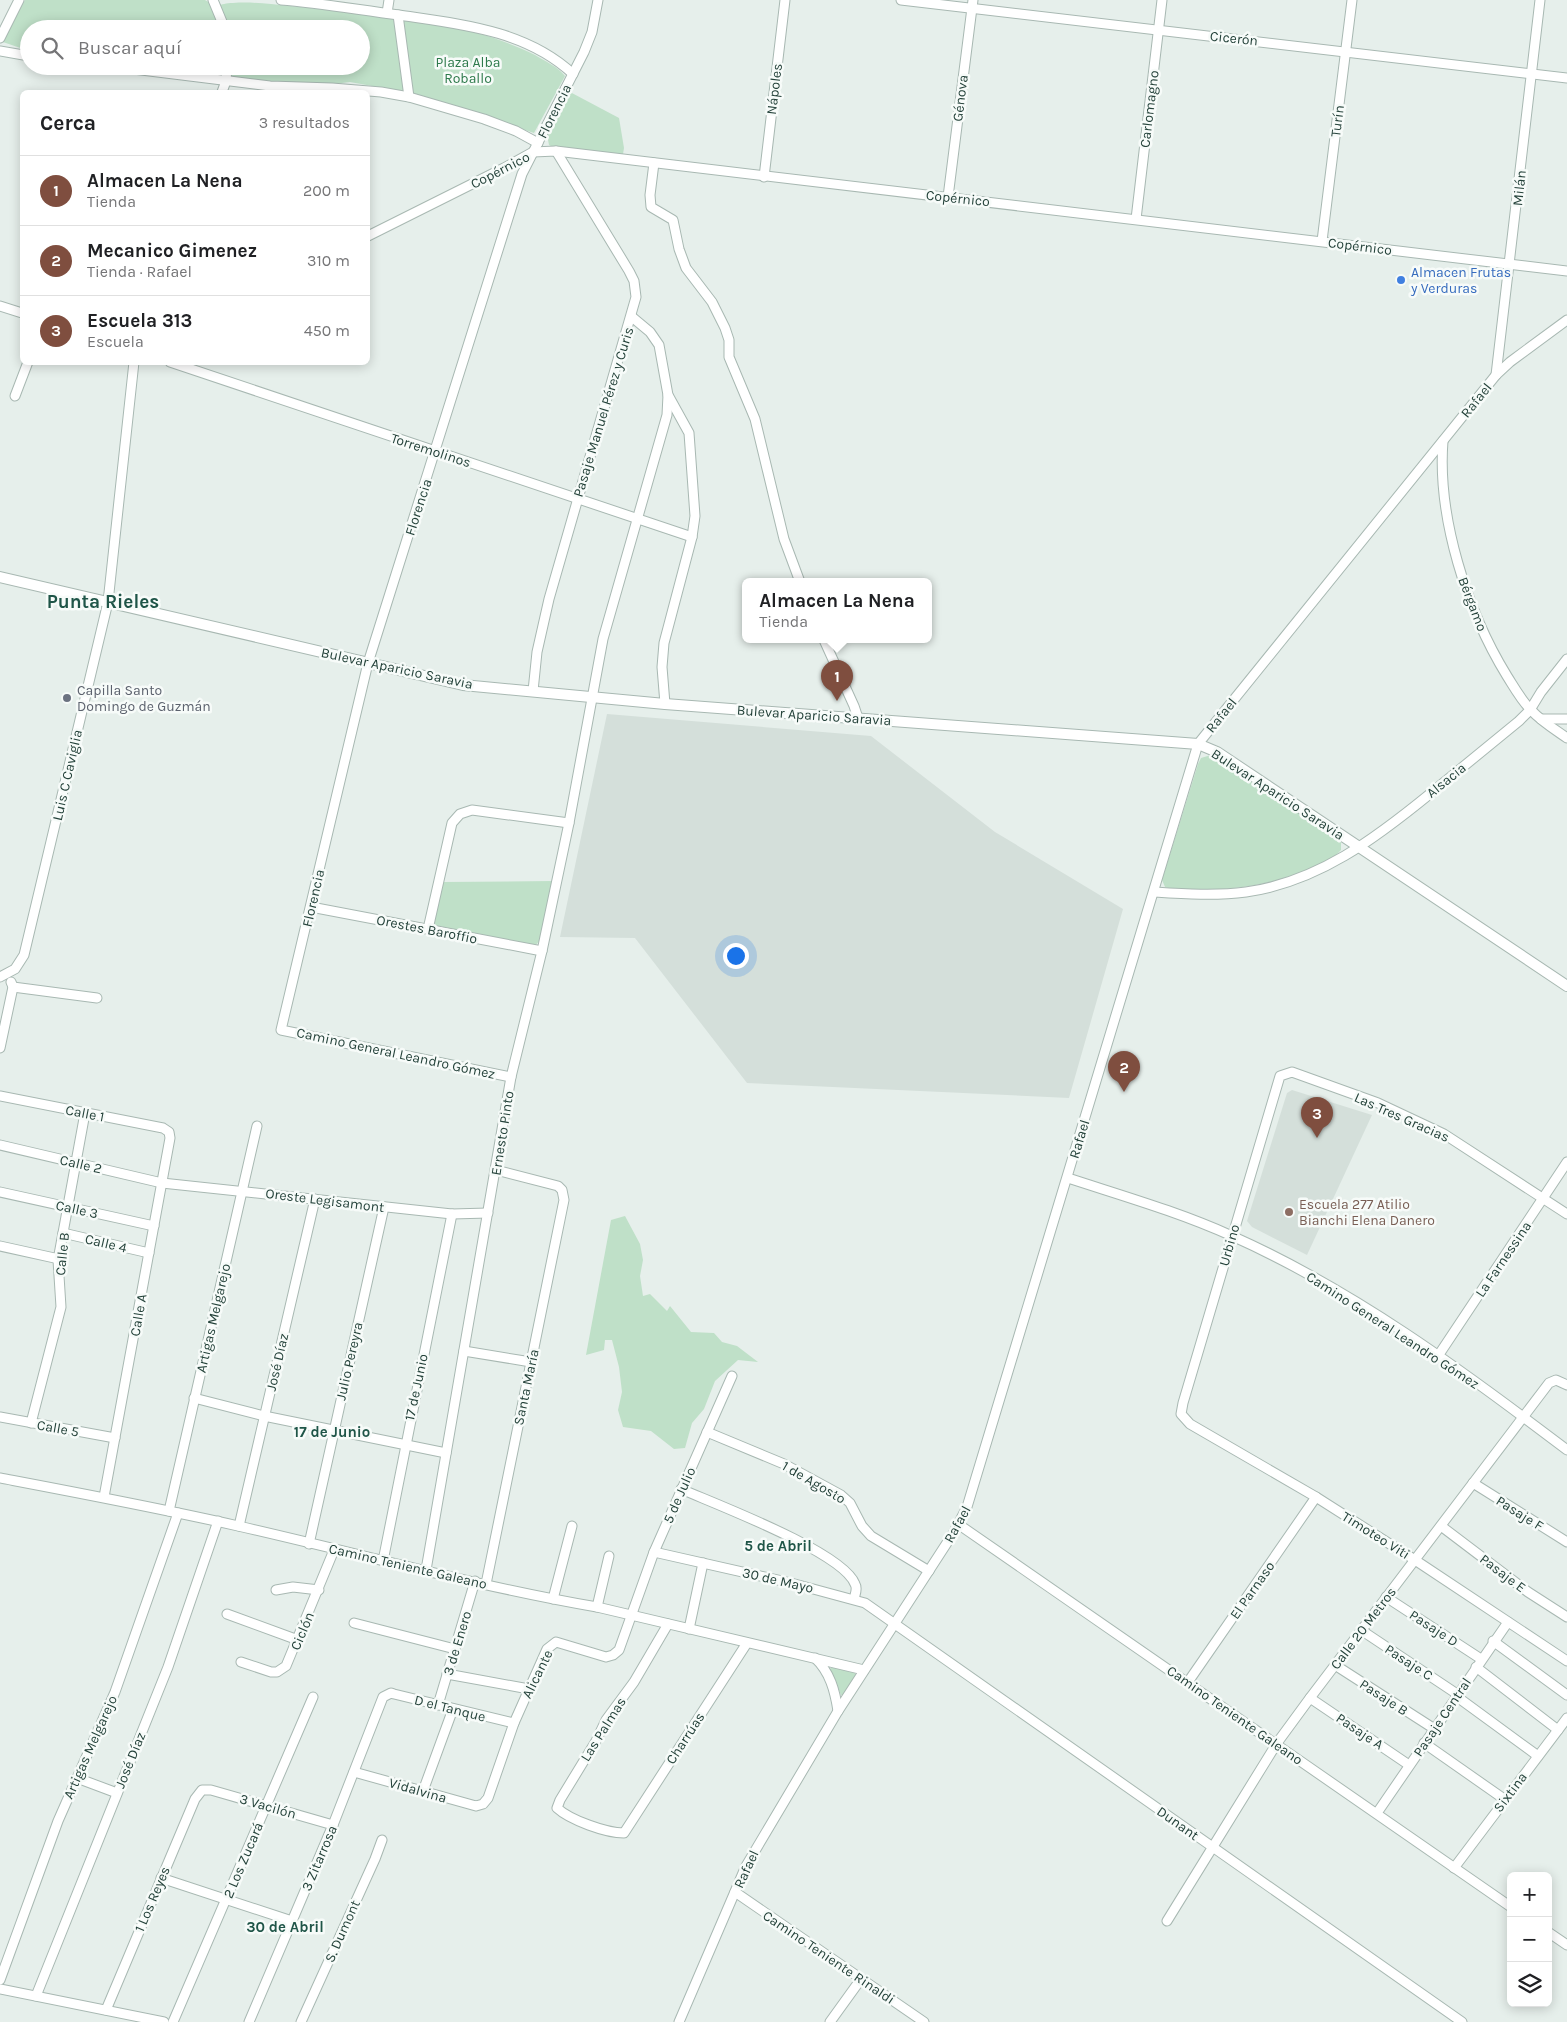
<!DOCTYPE html>
<html lang="es">
<meta charset="utf-8">
<style>
body{margin:0;font-family:Karla,sans-serif;background:#f2f2f2;color:#202124}
.controls{position:absolute;right:15px;bottom:15px;display:grid;overflow:hidden;border-radius:8px;box-shadow:0 2px 12px #0003}
.controls button{width:45px;height:45px;display:grid;place-items:center;padding:0;border:0;border-bottom:1px solid #e0e0e0;background:#fff;color:#202124;font:25px sans-serif}
.you{position:absolute;left:735px;top:955px;width:18px;height:18px;margin:-12px;border:4px solid #fff;border-radius:50%;background:#1a73e8;box-shadow:0 0 0 8px #1a73e833}
.badge{display:grid;place-items:center;width:32px;height:32px;border-radius:50%;background:#7f4e3f;color:#fff;font-size:16px;font-weight:700}
.pin{position:absolute;translate:-50% -41px;filter:drop-shadow(0 1px 2px #0008)}
.pin::after{content:'';position:absolute;top:26px;width:18px;height:15px;background:inherit;clip-path:polygon(0 0,100% 0,50% 100%)}
.popup{position:absolute;left:742px;top:578px;width:190px;height:65px;box-sizing:border-box;display:grid;place-content:center;border-radius:8px;background:#fff;filter:drop-shadow(0 1px 4px #0005);font-size:16px;white-space:nowrap;color:#757577}
.popup b{font-size:19px;color:#202124}
.popup::after{content:'';position:absolute;left:50%;top:100%;margin-left:-10px;border:10px solid transparent;border-top-color:#fff}
.list{margin:0;padding:0;list-style:none}
h2{display:flex;justify-content:space-between;align-items:center;height:65px;margin:0;padding:0 20px;font-size:21px}
h2 small{font-size:16px;font-weight:400;color:#757577}
.list li{display:grid;grid-template-columns:32px 1fr auto;gap:15px;align-items:center;box-sizing:border-box;height:70px;padding:0 20px;border-top:1px solid #e0e0e0}
.list b{display:block;font-size:19px;white-space:nowrap}
.list p{margin:0;font-size:16px;white-space:nowrap;color:#757577}
.list em{font-size:16px;font-style:normal;color:#757577}
.icon{flex:none;width:28px;height:28px;fill:none;stroke:currentColor;stroke-width:2;stroke-linecap:round;stroke-linejoin:round}
.map{position:relative;flex:none;width:1567px;height:2022px;overflow:hidden}
.search{position:absolute;background:#fff;box-shadow:0 2px 12px #0003;left:20px;top:20px;width:350px;height:55px;display:flex;align-items:center;gap:12px;box-sizing:border-box;padding:0 18px;border-radius:28px;color:#757577;font-size:19px}
.panel{position:absolute;background:#fff;box-shadow:0 2px 12px #0003;left:20px;top:90px;width:350px;height:275px;border-radius:8px}
.map>svg:first-child{display:block}
.built{fill:#d4dfda}
.green{fill:#bfe0c8}
.lines{fill:none;stroke-linecap:round;stroke-linejoin:round}
.minor-casing{stroke:#a8b8b2;stroke-width:11}
.tertiary-casing{stroke:#a8b8b2;stroke-width:12}
.minor{stroke:#fff;stroke-width:9}
.tertiary{stroke:#fff;stroke-width:10}
.shop-dot{fill:#3f7fe0;stroke:#f7fbf9;stroke-width:2}
.worship-dot{fill:#6b7280;stroke:#f7fbf9;stroke-width:2}
.education-dot{fill:#8d6e63;stroke:#f7fbf9;stroke-width:2}
.labels{text-anchor:middle;stroke-width:5;stroke-linejoin:round;paint-order:stroke}
.street-label{font-size:14px;fill:#24423a;stroke:#f7fbf9}
.park-label{font-size:14px;fill:#2d7a4b;stroke:#f7fbf9}
.shop-label{font-size:14px;fill:#366cbe;stroke:#f7fbf9;text-anchor:start}
.worship-label{font-size:14px;fill:#5b616d;stroke:#f7fbf9;text-anchor:start}
.education-label{font-size:14px;fill:#785e54;stroke:#f7fbf9;text-anchor:start}
.neighbourhood-label{font-size:15px;font-weight:bold;fill:#1f5548;stroke:#f7fbf9}
.district-label{font-size:19px;font-weight:bold;fill:#1f5548;stroke:#f7fbf9}
</style>
<div class="map">
<svg width="1567" height="2022" viewBox="0 0 1567 2022">
<rect width="100%" height="100%" fill="#e6efeb"/>
<!-- built -->
<g class="built">
<polygon points="607,714 871,736 995,832 1123,909 1069,1098 747,1083 635,938 560,937"/>
<polygon points="1292,1090 1372,1115 1307,1255 1252,1227 1247,1221 1287,1093"/>
</g>
<!-- green -->
<g class="green">
<path d="M25,0H205C219,9 220,3 233,3C246,2 259,3 271,4C300,7 329,10 358,13C420,20 479,27 535,55C546,62 557,66 565,76L534,133L416,94L350,82L326,85L230,78L152,66H361V29H29V51L3,42Z"/>
<polygon points="570,92 619,118 624,148 623,154 556,149 549,145 547,134"/>
<path d="M1211,755L1337,837L1341,841V850C1333,859 1321,863 1311,868C1263,889 1222,891 1171,889L1165,887L1162,880L1198,764L1201,758Z"/>
<polygon points="553,881 541,939 535,946 434,925 443,882"/>
<polygon points="625,1216 640,1244 643,1260 640,1276 643,1296 650,1294 667,1311 670,1306 691,1332 714,1333 722,1342 737,1346 758,1362 738,1360 715,1381 704,1409 692,1423 685,1448 674,1449 651,1431 623,1427 618,1410 622,1392 619,1367 612,1340 605,1340 604,1350 586,1355 611,1220"/>
<polygon points="832,1667 854,1671 856,1676 845,1695 841,1695 830,1669"/>
</g>
<g class="lines">
<defs>
<g id="minor">
<polyline points="213,0 225,29"/>
<path d="M281,0C320,3 359,10 399,15C460,24 526,30 573,74"/>
<polyline points="901,0 1567,78"/>
<polyline points="387,13 389,0"/>
<polyline points="398,15 409,97"/>
<polyline points="0,38 19,0"/>
<polyline points="0,51 29,56"/>
<polyline points="109,66 270,86 332,88 381,92 409,97 484,119 516,131 538,143"/>
<polyline points="222,92 226,81 227,66"/>
<polyline points="654,163 650,195 651,207 673,220 679,249 686,268 712,302 725,328 729,340 729,357 755,419 784,539 800,582"/>
<polyline points="764,177 785,0"/>
<polyline points="948,197 973,0"/>
<polyline points="1136,219 1162,0"/>
<polyline points="368,236 504,168 533,152 556,151 1567,271"/>
<polyline points="1322,241 1352,0"/>
<polyline points="0,306 22,313"/>
<polyline points="632,317 650,332 659,345 668,395 689,433 695,516 692,537 664,643 662,667 665,704"/>
<polyline points="170,362 692,537"/>
<polyline points="1496,375 1540,0"/>
<polyline points="15,396 28,362"/>
<path d="M1443,441C1437,517 1467,611 1507,676C1514,687 1521,700 1531,710C1541,721 1554,729 1567,738"/>
<polyline points="824,640 854,706 858,718"/>
<polyline points="533,691 537,652 549,599 636,297 634,281 629,271 556,151"/>
<polyline points="1541,719 1567,719"/>
<path d="M1155,892C1185,894 1216,896 1246,892C1318,882 1376,838 1431,793C1460,769 1490,745 1519,721L1530,710L1541,692L1567,659"/>
<polyline points="311,907 542,951"/>
<polyline points="428,929 452,823 460,814 472,810 569,823"/>
<polyline points="0,977 15,969 24,955 108,602 134,362"/>
<polyline points="13,987 97,998"/>
<polyline points="0,1048 13,987 11,982"/>
<polyline points="511,1077 281,1030 368,663 522,174 584,52 592,32 598,0"/>
<polyline points="0,1096 163,1128 169,1132 170,1138 104,1497"/>
<polyline points="0,1145 162,1183 452,1214 488,1213"/>
<path d="M1068,1178C1123,1196 1179,1212 1232,1236C1353,1290 1462,1370 1567,1450"/>
<polyline points="0,1192 154,1226"/>
<polyline points="1567,1214 1444,1134 1378,1103 1292,1072 1280,1076 1183,1403 1181,1414 1190,1424 1316,1497 1415,1560 1567,1661"/>
<polyline points="63,1233 149,1253"/>
<polyline points="0,1246 59,1259"/>
<polyline points="464,1351 531,1362"/>
<polyline points="1438,1356 1567,1162"/>
<polyline points="194,1398 264,1416 446,1453"/>
<polyline points="0,1417 115,1438"/>
<polyline points="31,1423 61,1307 58,1260 85,1113"/>
<polyline points="707,1432 784,1464 841,1495 850,1503 862,1526 871,1536 929,1571"/>
<path d="M0,1478C79,1493 159,1508 238,1526C357,1553 476,1586 597,1607L864,1670"/>
<polyline points="1473,1483 1567,1542"/>
<path d="M681,1489C715,1504 843,1552 855,1584C858,1589 855,1594 854,1599"/>
<polyline points="169,1511 257,1126"/>
<polyline points="958,1524 1511,1907"/>
<polyline points="239,1526 315,1199"/>
<polyline points="1441,1526 1528,1592 1567,1617"/>
<polyline points="309,1544 384,1207"/>
<polyline points="654,1552 791,1583 865,1603 1462,2022"/>
<polyline points="383,1561 452,1214"/>
<polyline points="426,1570 511,1077 542,951 569,823 603,639 667,415 668,395"/>
<polyline points="486,1584 564,1200 562,1190 558,1186 496,1170"/>
<polyline points="276,1590 293,1587 319,1590"/>
<polyline points="1386,1597 1481,1659"/>
<polyline points="553,1599 572,1526"/>
<polyline points="597,1607 609,1556"/>
<polyline points="227,1614 298,1640"/>
<polyline points="354,1623 455,1649"/>
<path d="M668,1624L634,1682L606,1720L596,1741L560,1800L557,1808C570,1820 606,1833 624,1833L747,1643"/>
<polyline points="689,1629 703,1563"/>
<polyline points="1361,1630 1457,1694"/>
<polyline points="1493,1641 1567,1695"/>
<path d="M815,1658C830,1672 835,1691 838,1711"/>
<polyline points="241,1662 271,1672 277,1672 286,1666 334,1550"/>
<polyline points="1335,1665 1433,1728"/>
<polyline points="1476,1667 1558,1730"/>
<polyline points="447,1674 529,1689"/>
<polyline points="1188,1682 1316,1497"/>
<polyline points="1456,1696 1538,1756"/>
<polyline points="1310,1698 1409,1765"/>
<polyline points="438,1705 475,1581"/>
<polyline points="1424,1743 1504,1799"/>
<polyline points="354,1772 476,1806 483,1804 488,1798 514,1723 547,1649 556,1642 606,1657 613,1655 619,1650 654,1552 732,1376"/>
<polyline points="77,1778 117,1793"/>
<polyline points="423,1791 453,1709"/>
<polyline points="1377,1813 1508,1622"/>
<polyline points="1454,1868 1567,1718"/>
<polyline points="161,1878 292,1921"/>
<polyline points="735,1892 924,2022"/>
<polyline points="1167,1921 1277,1743 1310,1698 1549,1383 1556,1380 1567,1385"/>
<polyline points="1548,1932 1567,1945"/>
<polyline points="0,1980 58,1821 115,1692 178,1513"/>
<polyline points="0,1989 164,2022"/>
<polyline points="36,1996 168,1667 218,1521"/>
<polyline points="106,2010 195,1799 202,1790 211,1790 333,1825"/>
<polyline points="173,2022 313,1697"/>
<polyline points="249,2022 333,1825 383,1697 391,1693 394,1694 514,1723"/>
<polyline points="301,2022 375,1859 382,1840"/>
<polyline points="679,2022 746,1866 838,1711 954,1532 967,1507 1198,744 1496,375 1510,362 1567,320"/>
<polyline points="830,2022 861,1979"/>
</g>
<polyline id="tertiary" points="0,577 463,685 665,704 1198,744 1217,752 1567,986"/>
</defs>
<!-- minor casing -->
<use href="#minor" class="minor-casing"/>
<!-- tertiary casing -->
<use href="#tertiary" class="tertiary-casing"/>
<!-- minor -->
<use href="#minor" class="minor"/>
<!-- tertiary -->
<use href="#tertiary" class="tertiary"/>
</g>
<!-- markers -->
<circle class="shop-dot" cx="1401" cy="280" r="5"/>
<circle class="worship-dot" cx="67" cy="698" r="5"/>
<circle class="education-dot" cx="1289" cy="1212" r="5"/>
<g class="labels">
<!-- street labels -->
<g class="street-label">
<text transform="translate(1234 38) rotate(6)" y="5">Cicerón</text>
<text transform="translate(774 89) rotate(-83)" y="5">Nápoles</text>
<text transform="translate(960 98) rotate(-83)" y="5">Génova</text>
<text transform="translate(1149 109) rotate(-83)" y="5">Carlomagno</text>
<text transform="translate(554 111) rotate(-63)" y="5">Florencia</text>
<text transform="translate(1337 121) rotate(-83)" y="5">Turín</text>
<text transform="translate(500 170) rotate(-27)" y="5">Copérnico</text>
<text transform="translate(1519 188) rotate(-84)" y="5">Milán</text>
<text transform="translate(958 198) rotate(6)" y="5">Copérnico</text>
<text transform="translate(1360 246) rotate(7)" y="5">Copérnico</text>
<text transform="translate(1476 400) rotate(-51)" y="5">Rafael</text>
<text transform="translate(603 412) rotate(-73)" y="5">Pasaje Manuel Pérez y Curis</text>
<text transform="translate(431 450) rotate(18)" y="5">Torremolinos</text>
<text transform="translate(418 507) rotate(-72)" y="5">Florencia</text>
<text transform="translate(1473 604) rotate(69)" y="5">Bérgamo</text>
<text transform="translate(397 668) rotate(12)" y="5">Bulevar Aparicio Saravia</text>
<text transform="translate(814 715) rotate(4)" y="5">Bulevar Aparicio Saravia</text>
<text transform="translate(1221 715) rotate(-51)" y="5">Rafael</text>
<text transform="translate(67 775) rotate(-77)" y="5">Luis C Caviglia</text>
<text transform="translate(1446 780) rotate(-39)" y="5">Alsacia</text>
<text transform="translate(1278 794) rotate(33)" y="5">Bulevar Aparicio Saravia</text>
<text transform="translate(313 898) rotate(-77)" y="5">Florencia</text>
<text transform="translate(427 929) rotate(11)" y="5">Orestes Baroffio</text>
<text transform="translate(396 1053) rotate(12)" y="5">Camino General Leandro Gómez</text>
<text transform="translate(85 1113) rotate(11)" y="5">Calle 1</text>
<text transform="translate(1402 1117) rotate(24)" y="5">Las Tres Gracias</text>
<text transform="translate(502 1133) rotate(-81)" y="5">Ernesto Pinto</text>
<text transform="translate(1079 1139) rotate(-73)" y="5">Rafael</text>
<text transform="translate(81 1164) rotate(13)" y="5">Calle 2</text>
<text transform="translate(325 1200) rotate(7)" y="5">Oreste Legisamont</text>
<text transform="translate(77 1209) rotate(12)" y="5">Calle 3</text>
<text transform="translate(106 1243) rotate(13)" y="5">Calle 4</text>
<text transform="translate(1229 1245) rotate(-74)" y="5">Urbino</text>
<text transform="translate(62 1254) rotate(-84)" y="5">Calle B</text>
<text transform="translate(1503 1259) rotate(-56)" y="5">La Farnessina</text>
<text transform="translate(138 1315) rotate(-80)" y="5">Calle A</text>
<text transform="translate(213 1318) rotate(-77)" y="5">Artigas Melgarejo</text>
<text transform="translate(1393 1330) rotate(33)" y="5">Camino General Leandro Gómez</text>
<text transform="translate(349 1361) rotate(-77)" y="5">Julio Pereyra</text>
<text transform="translate(277 1362) rotate(-77)" y="5">José Díaz</text>
<text transform="translate(416 1387) rotate(-78)" y="5">17 de Junio</text>
<text transform="translate(526 1387) rotate(-78)" y="5">Santa María</text>
<text transform="translate(58 1428) rotate(10)" y="5">Calle 5</text>
<text transform="translate(814 1482) rotate(30)" y="5">1 de Agosto</text>
<text transform="translate(679 1495) rotate(-66)" y="5">5 de Julio</text>
<text transform="translate(1520 1513) rotate(32)" y="5">Pasaje F</text>
<text transform="translate(957 1524) rotate(-61)" y="5">Rafael</text>
<text transform="translate(1376 1535) rotate(32)" y="5">Timoteo Viti</text>
<text transform="translate(408 1566) rotate(13)" y="5">Camino Teniente Galeano</text>
<text transform="translate(1503 1573) rotate(37)" y="5">Pasaje E</text>
<text transform="translate(778 1580) rotate(13)" y="5">30 de Mayo</text>
<text transform="translate(1252 1590) rotate(-55)" y="5">El Parnaso</text>
<text transform="translate(1363 1628) rotate(-53)" y="5">Calle 20 Metros</text>
<text transform="translate(1434 1628) rotate(33)" y="5">Pasaje D</text>
<text transform="translate(302 1631) rotate(-67)" y="5">Ciclón</text>
<text transform="translate(457 1643) rotate(-73)" y="5">3 de Enero</text>
<text transform="translate(1409 1662) rotate(33)" y="5">Pasaje C</text>
<text transform="translate(537 1674) rotate(-64)" y="5">Alicante</text>
<text transform="translate(1384 1697) rotate(33)" y="5">Pasaje B</text>
<text transform="translate(450 1708) rotate(14)" y="5">D el Tanque</text>
<text transform="translate(1235 1715) rotate(35)" y="5">Camino Teniente Galeano</text>
<text transform="translate(1442 1717) rotate(-56)" y="5">Pasaje Central</text>
<text transform="translate(603 1729) rotate(-58)" y="5">Las Palmas</text>
<text transform="translate(1360 1731) rotate(34)" y="5">Pasaje A</text>
<text transform="translate(685 1738) rotate(-57)" y="5">Charrúas</text>
<text transform="translate(90 1747) rotate(-66)" y="5">Artigas Melgarejo</text>
<text transform="translate(130 1760) rotate(-68)" y="5">José Díaz</text>
<text transform="translate(418 1790) rotate(16)" y="5">Vidalvina</text>
<text transform="translate(1510 1792) rotate(-53)" y="5">Sixtina</text>
<text transform="translate(268 1806) rotate(16)" y="5">3 Vacilón</text>
<text transform="translate(1178 1823) rotate(35)" y="5">Dunant</text>
<text transform="translate(319 1858) rotate(-67)" y="5">3 Zitarrosa</text>
<text transform="translate(243 1860) rotate(-67)" y="5">2 Los Zucará</text>
<text transform="translate(746 1869) rotate(-65)" y="5">Rafael</text>
<text transform="translate(152 1899) rotate(-67)" y="5">1 Los Reyes</text>
<text transform="translate(342 1931) rotate(-66)" y="5">S. Dumont</text>
<text transform="translate(829 1957) rotate(34)" y="5">Camino Teniente Rinaldi</text>
</g>
<!-- park labels -->
<g class="park-label">
<text x="468" y="67">Plaza Alba<tspan x="468" dy="16">Roballo</tspan></text>
</g>
<!-- shop labels -->
<g class="shop-label">
<text x="1411" y="277">Almacen Frutas<tspan x="1411" dy="16">y Verduras</tspan></text>
</g>
<!-- worship labels -->
<g class="worship-label">
<text x="77" y="695">Capilla Santo<tspan x="77" dy="16">Domingo de Guzmán</tspan></text>
</g>
<!-- education labels -->
<g class="education-label">
<text x="1299" y="1209">Escuela 277 Atilio<tspan x="1299" dy="16">Bianchi Elena Danero</tspan></text>
</g>
<!-- neighbourhood labels -->
<g class="neighbourhood-label">
<text x="332" y="1437">17 de Junio</text>
<text x="778" y="1551">5 de Abril</text>
<text x="285" y="1932">30 de Abril</text>
</g>
<!-- district labels -->
<g class="district-label">
<text x="103" y="608">Punta Rieles</text>
</g>
</g>
</svg>
<div class="controls">
<button>+</button>
<button>−</button>
<button><svg class="icon" aria-label="layers" viewBox="0 0 24 24"><path d="M12 4l9 5-9 5-9-5zM3 14l9 5 9-5"/></svg></button>
</div>
<div class="you"></div>
<div class="pin badge" style="left:837px;top:701px">1</div>
<div class="popup"><b>Almacen La Nena</b>Tienda</div>
<div class="pin badge" style="left:1124px;top:1092px">2</div>
<div class="pin badge" style="left:1317px;top:1138px">3</div>
<div class="search"><svg class="icon" aria-label="search" viewBox="0 0 24 24"><circle cx="10" cy="10" r="6"/><path d="M15 15l6 6"/></svg>Buscar aquí</div>
<section class="panel">
<h2>Cerca<small>3 resultados</small></h2>
<ul class="list">
<li><span class="badge">1</span><div><b>Almacen La Nena</b><p>Tienda</p></div><em>200 m</em></li>
<li><span class="badge">2</span><div><b>Mecanico Gimenez</b><p>Tienda · Rafael</p></div><em>310 m</em></li>
<li><span class="badge">3</span><div><b>Escuela 313</b><p>Escuela</p></div><em>450 m</em></li>
</ul>
</section>
</div>
